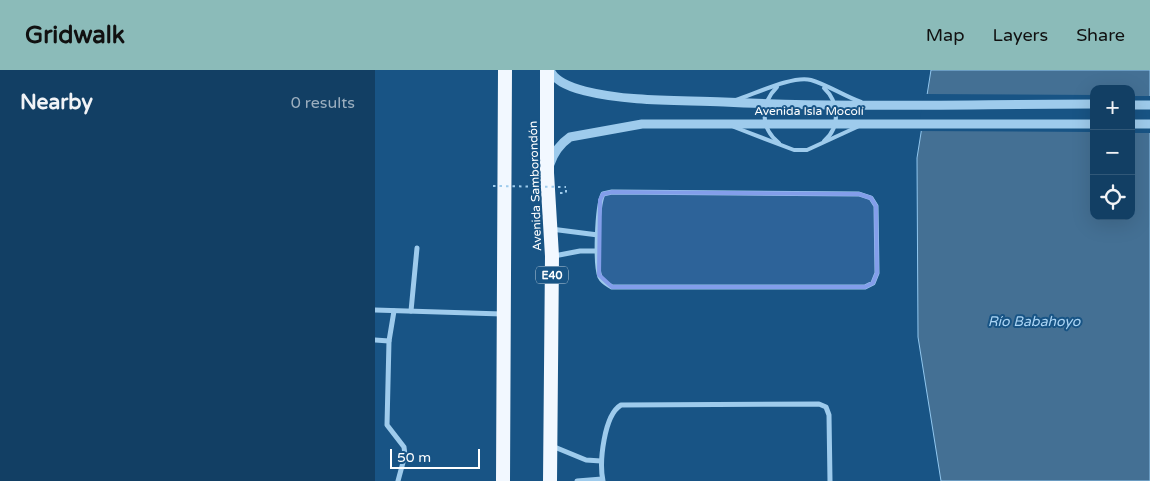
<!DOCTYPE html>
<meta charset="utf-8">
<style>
body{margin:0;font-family:"Varela Round",sans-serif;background:#1f4a6d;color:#f1f3f6}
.controls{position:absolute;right:15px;top:15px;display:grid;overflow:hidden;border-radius:10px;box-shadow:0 5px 20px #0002}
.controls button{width:45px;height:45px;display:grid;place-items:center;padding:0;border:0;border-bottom:1px solid #315878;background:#123f64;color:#f1f3f6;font:25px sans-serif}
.scale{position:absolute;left:15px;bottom:12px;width:90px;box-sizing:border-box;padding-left:5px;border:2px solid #fff;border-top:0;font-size:14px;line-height:18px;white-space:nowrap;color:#fff;-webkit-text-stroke:4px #185485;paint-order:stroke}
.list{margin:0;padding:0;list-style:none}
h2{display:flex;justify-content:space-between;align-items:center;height:65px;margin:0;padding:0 20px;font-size:21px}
h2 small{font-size:16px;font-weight:400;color:#9cafbf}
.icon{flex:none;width:28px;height:28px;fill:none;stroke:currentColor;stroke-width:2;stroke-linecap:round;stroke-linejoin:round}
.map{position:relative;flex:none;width:775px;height:411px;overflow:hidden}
header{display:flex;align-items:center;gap:30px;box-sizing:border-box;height:70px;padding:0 25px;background:#8bbbb9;color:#111}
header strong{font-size:24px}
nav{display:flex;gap:28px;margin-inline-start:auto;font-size:18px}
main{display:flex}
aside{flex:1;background:#123f64}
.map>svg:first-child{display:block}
.water{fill:#447094;stroke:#91c7ef;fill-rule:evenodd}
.pier{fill:#185485}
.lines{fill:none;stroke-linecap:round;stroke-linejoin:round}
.path{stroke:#9ecbec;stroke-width:2;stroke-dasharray:2.5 4;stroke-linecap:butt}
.service{stroke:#9ecbec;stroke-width:4}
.minor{stroke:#9ecbec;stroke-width:5}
.tertiary{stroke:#9ecbec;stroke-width:9}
.trunk{stroke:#f2f8ff;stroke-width:14}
.path-bridge{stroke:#9ecbec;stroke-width:2;stroke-dasharray:2.5 4;stroke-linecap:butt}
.marked{fill:#839eea;fill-opacity:0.2;stroke:#839eea;stroke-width:4;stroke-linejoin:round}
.labels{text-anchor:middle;stroke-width:4;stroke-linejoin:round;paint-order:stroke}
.shield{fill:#185485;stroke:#baccda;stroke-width:1}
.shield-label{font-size:11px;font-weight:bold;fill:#fff}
.street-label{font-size:12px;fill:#fff;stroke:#185485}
.water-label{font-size:14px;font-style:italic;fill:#aad4f4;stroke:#185485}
</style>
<header>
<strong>Gridwalk</strong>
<nav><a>Map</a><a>Layers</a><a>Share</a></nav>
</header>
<main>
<aside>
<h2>Nearby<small>0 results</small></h2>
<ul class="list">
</ul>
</aside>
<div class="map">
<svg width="775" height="411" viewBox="0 0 775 411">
<rect width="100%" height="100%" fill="#185485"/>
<!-- water -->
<path class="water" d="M556,0H775V411H566L543,267L542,88ZM719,19H756V146H719Z"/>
<!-- pier -->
<g class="pier">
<polygon points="549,24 719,25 719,62 543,61"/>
<rect x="756" y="26" width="19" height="37"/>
</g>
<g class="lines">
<!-- path -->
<polyline class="path" points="185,123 191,123 191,117"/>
<!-- service -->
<g class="service">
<path d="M402,17C385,34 385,58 404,73"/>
<path d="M449,18C464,32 466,57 449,71"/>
<path d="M361,30C380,24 418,5 436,10C453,15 469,26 486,32"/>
<polyline points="359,57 419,80 432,80 482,57"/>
</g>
<!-- minor -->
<g class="minor">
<path d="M237,122L484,124L496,128L501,136L502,203L498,213L490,217H237C232,214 228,213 225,207C220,194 222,137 228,124Z"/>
<polyline points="176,159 223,165"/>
<polyline points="179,186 205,181 223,181"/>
<polyline points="0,240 127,244"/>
<polyline points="19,241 14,271 12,355 29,377 30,385 23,411"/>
<polyline points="36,241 42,178"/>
<polyline points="0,270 14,271"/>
<polyline points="177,376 211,390 226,391"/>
<polyline points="202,411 227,409"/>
<path d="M228,411C224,392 229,345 246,335L444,334L451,337L454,345L455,411"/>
</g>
<!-- tertiary -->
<g class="tertiary">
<path d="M175,0C180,12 198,18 210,21C254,32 303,30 349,32C472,38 596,34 719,34"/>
<polyline points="756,35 775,35"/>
<polyline points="756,54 775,54"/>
<path d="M175,94C179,82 185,74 195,67L267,54H719"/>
</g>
<!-- trunk -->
<g class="trunk">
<polyline points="172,0 172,103 177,186 175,411"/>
<polyline points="128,411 130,0"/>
</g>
<!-- path-bridge -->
<polyline class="path-bridge" points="118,116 191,117"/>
</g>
<!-- marked area -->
<path class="marked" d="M237,122L484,124L496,128L501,136L502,203L498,213L490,217H237L224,205L225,130L228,124Z"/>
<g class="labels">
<!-- shield labels -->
<rect class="shield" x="161" y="196.5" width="32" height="17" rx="4"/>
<g class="shield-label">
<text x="177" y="209">E40</text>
</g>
<!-- street labels -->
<g class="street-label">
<text x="434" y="45">Avenida Isla Mocolí</text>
<text transform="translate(160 116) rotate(-92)" y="4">Avenida Samborondón</text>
</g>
<!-- water labels -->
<g class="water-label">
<text x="659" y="256">Río Babahoyo</text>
</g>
</g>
</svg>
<div class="controls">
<button>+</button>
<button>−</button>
<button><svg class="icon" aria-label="locate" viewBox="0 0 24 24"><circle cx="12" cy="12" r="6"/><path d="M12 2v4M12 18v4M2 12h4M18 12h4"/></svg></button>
</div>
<div class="scale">50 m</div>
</div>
</main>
